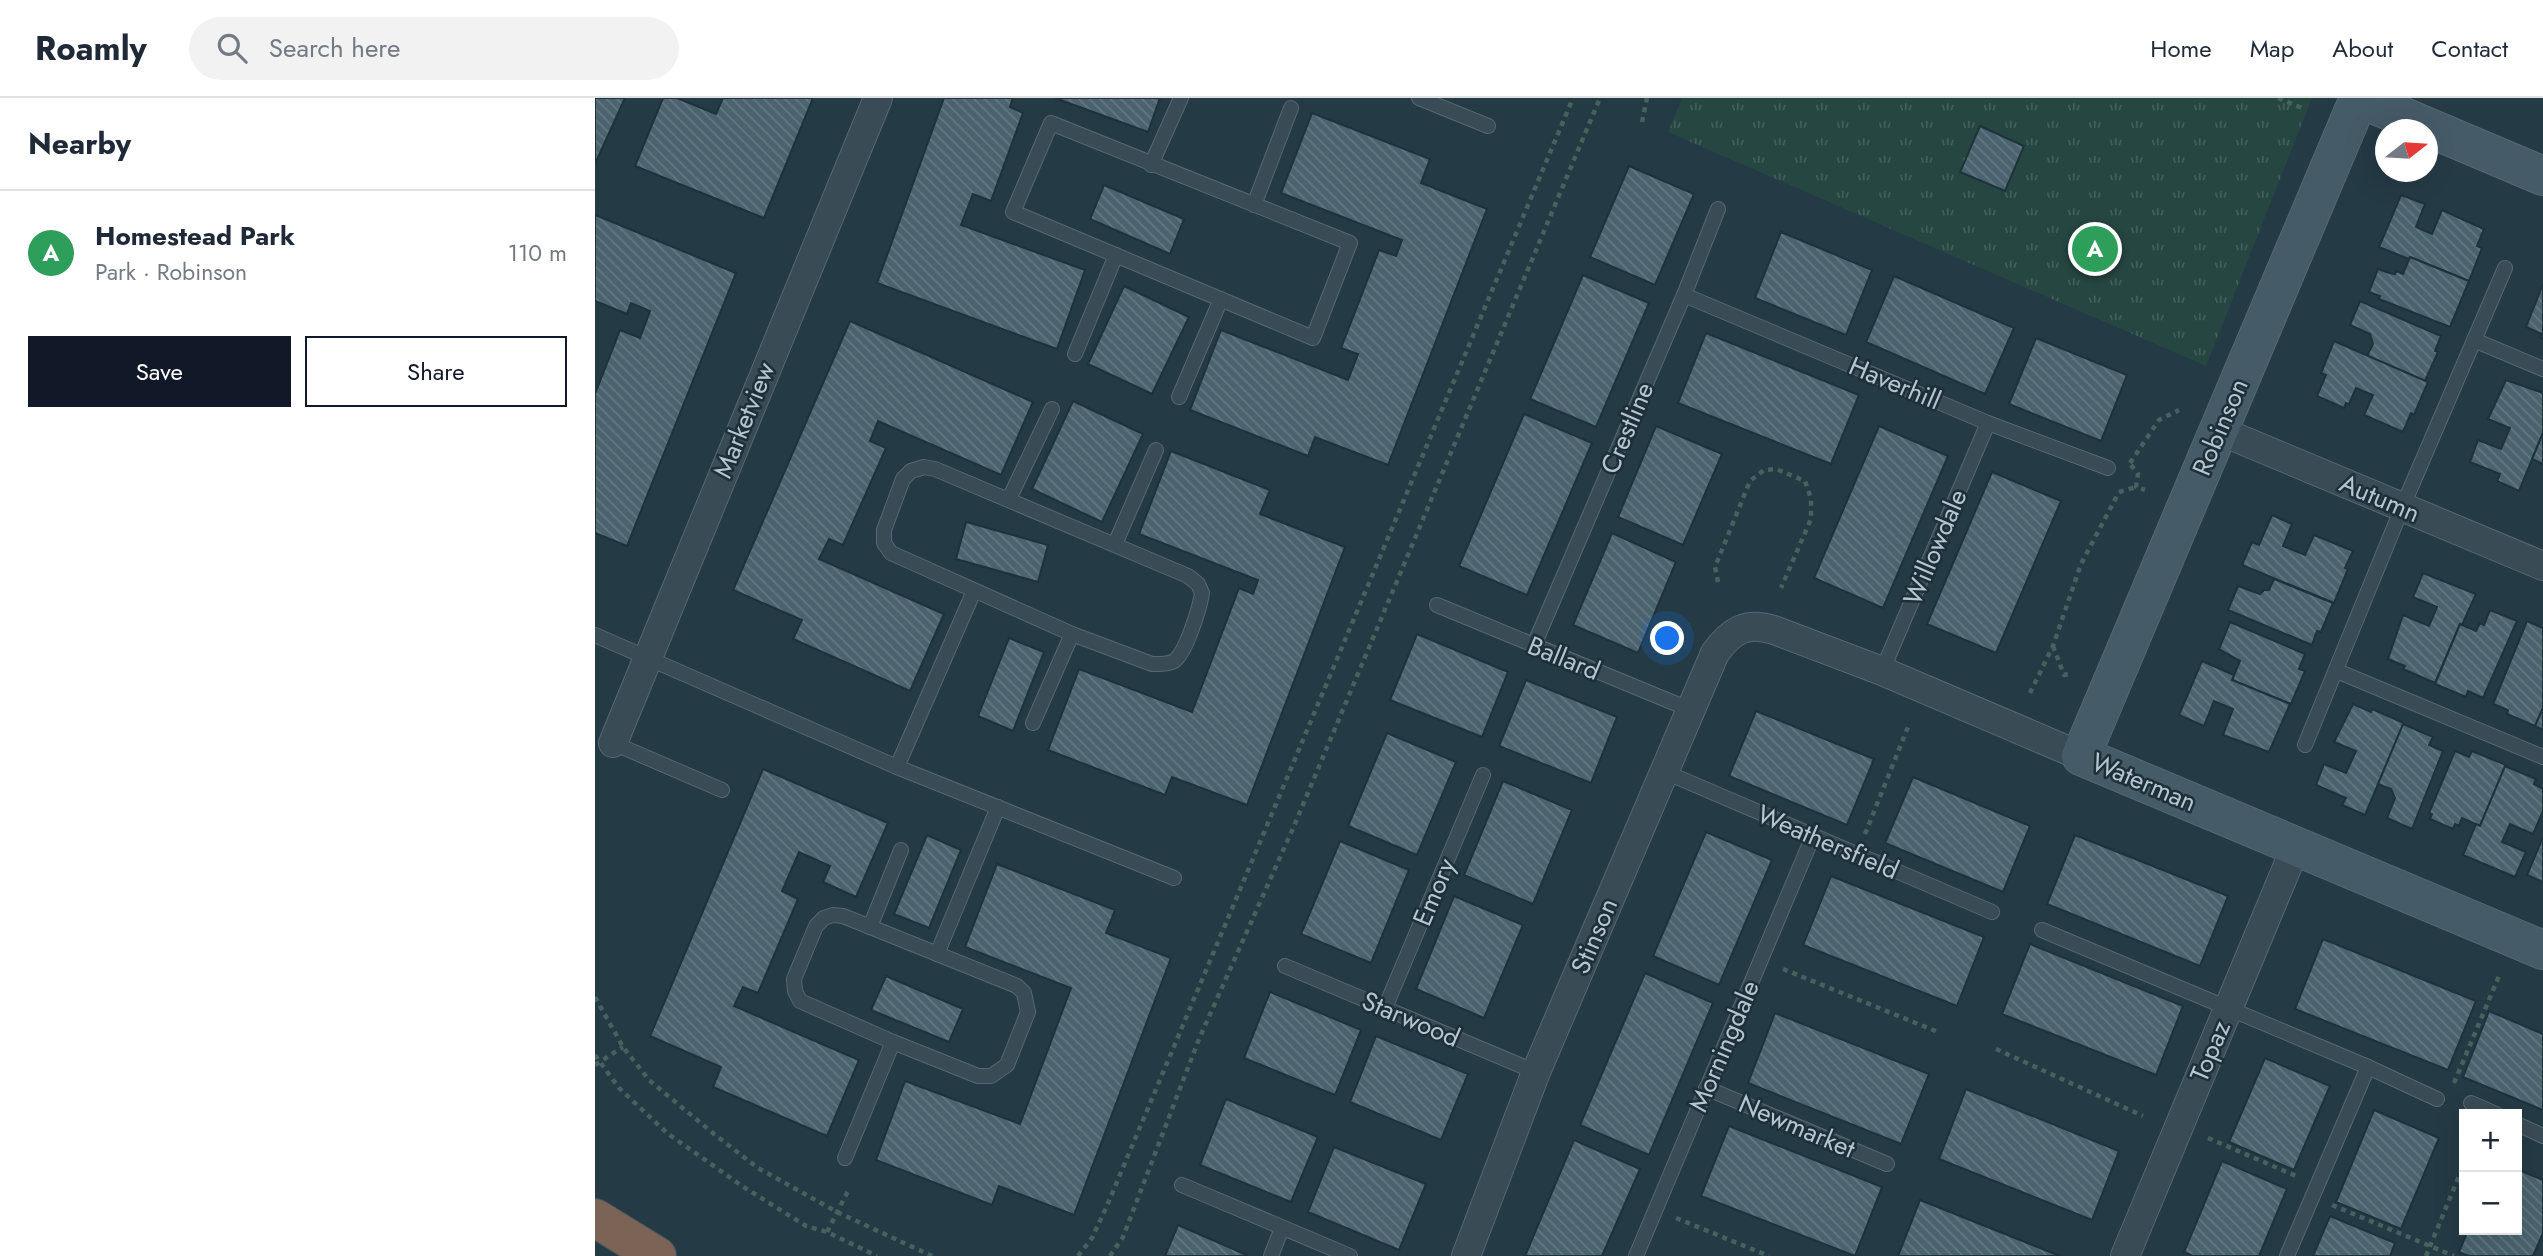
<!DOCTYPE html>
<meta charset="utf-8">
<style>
body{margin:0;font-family:Jost,sans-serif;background:#f2f2f3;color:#1f2937}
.controls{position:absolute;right:21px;bottom:21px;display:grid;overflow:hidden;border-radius:0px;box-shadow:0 7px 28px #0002}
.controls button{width:63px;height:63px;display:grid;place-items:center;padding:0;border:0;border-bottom:2px solid #e0e1e3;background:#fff;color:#1f2937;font:35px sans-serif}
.compass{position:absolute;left:1780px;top:21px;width:63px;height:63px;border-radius:50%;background:#fff;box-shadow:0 7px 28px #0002;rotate:73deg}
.you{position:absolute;left:1073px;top:541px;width:24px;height:24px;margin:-18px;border:5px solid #fff;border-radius:50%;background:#1a73e8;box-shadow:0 0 0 10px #1a73e833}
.badge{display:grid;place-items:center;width:46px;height:46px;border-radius:50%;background:#111827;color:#fff;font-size:23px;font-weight:700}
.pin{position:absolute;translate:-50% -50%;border:4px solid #fff;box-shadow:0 2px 7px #0006}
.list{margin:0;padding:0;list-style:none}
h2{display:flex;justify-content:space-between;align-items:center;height:91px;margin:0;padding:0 28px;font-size:30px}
h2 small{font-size:23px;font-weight:400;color:#747a83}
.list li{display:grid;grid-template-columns:46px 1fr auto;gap:21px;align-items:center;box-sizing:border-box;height:126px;padding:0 28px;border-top:2px solid #e0e1e3}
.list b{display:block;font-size:26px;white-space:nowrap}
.list p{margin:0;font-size:23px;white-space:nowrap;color:#747a83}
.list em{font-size:23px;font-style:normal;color:#747a83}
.actions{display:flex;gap:14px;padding:21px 28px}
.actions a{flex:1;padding:16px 0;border:2px solid #111827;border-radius:0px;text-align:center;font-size:24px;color:#111827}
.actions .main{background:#111827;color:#fff}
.icon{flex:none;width:38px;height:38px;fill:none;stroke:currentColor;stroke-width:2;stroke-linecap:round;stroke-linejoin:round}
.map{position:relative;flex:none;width:1948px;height:1158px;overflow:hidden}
header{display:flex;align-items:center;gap:42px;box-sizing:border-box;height:98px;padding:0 35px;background:#fff;border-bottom:2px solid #e0e1e3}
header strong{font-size:33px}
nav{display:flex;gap:38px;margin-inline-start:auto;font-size:24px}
.search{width:490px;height:63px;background:#f2f2f3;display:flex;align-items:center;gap:18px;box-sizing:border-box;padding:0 24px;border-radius:38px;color:#747a83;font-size:26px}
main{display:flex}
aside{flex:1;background:#fff}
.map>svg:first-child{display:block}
.park{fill:url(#park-tufts)}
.building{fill:url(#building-back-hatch);stroke:#1f323c;stroke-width:2}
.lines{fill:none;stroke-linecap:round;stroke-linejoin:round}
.lane-casing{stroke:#576872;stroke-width:16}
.street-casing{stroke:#576872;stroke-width:30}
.secondary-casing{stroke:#576872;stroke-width:40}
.highway-casing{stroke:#43555f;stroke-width:40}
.path{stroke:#45625e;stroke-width:4.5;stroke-dasharray:5 5;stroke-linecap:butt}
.lane{stroke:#394b54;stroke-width:14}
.street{stroke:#394b54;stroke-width:28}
.secondary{stroke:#465b68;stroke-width:38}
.highway{stroke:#7b6355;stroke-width:38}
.labels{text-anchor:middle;stroke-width:5;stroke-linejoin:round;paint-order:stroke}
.street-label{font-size:26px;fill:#b6c5ce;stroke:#1d303a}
</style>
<header>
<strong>Roamly</strong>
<div class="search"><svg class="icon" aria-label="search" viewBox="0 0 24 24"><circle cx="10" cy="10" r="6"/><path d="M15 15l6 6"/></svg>Search here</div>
<nav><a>Home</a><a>Map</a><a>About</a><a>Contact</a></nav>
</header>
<main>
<aside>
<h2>Nearby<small></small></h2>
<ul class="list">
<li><span class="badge" style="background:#2e9e5b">A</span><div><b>Homestead Park</b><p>Park · Robinson</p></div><em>110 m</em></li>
</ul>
<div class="actions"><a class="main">Save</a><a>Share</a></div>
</aside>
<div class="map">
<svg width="1948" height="1158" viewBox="0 0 1948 1158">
<defs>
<pattern id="park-tufts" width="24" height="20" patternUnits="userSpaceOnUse" patternTransform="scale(1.75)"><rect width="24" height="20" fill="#264642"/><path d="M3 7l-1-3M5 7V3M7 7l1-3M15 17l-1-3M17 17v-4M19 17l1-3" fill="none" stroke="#435f5c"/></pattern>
<pattern id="building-back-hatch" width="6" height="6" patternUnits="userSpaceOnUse" patternTransform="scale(1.75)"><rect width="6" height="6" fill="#4a636e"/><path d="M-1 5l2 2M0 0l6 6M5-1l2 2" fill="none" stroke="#627882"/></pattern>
</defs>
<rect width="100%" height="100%" fill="#243a45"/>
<!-- park -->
<polygon class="park" points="1087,0 1717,0 1611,268 1073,34"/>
<!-- building -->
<g class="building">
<polygon points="0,0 30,0 0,66"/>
<polygon points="68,0 82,0 121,16 128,0 218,0 169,120 40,68"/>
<polygon points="349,0 418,0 415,9 428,15 396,103 378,96 366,127 490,172 462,251 282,185"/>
<polygon points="460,0 565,0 553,34"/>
<polygon points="717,15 835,61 826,85 892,111 793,367 720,339 713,358 595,312 626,232 753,282 763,256 746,250 784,152 801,158 807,142 686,95"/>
<polygon points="1385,28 1429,48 1410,93 1365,74"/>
<polygon points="1034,68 1099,96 1060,187 995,159"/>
<polygon points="509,87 589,121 575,156 495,121"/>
<polygon points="1806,97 1830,106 1821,129 1837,136 1847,112 1889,131 1882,148 1887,150 1874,183 1815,159 1814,161 1784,149"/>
<polygon points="0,117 141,175 32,448 0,435 0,296 25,232 45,240 55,213 36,205 32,216 0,203"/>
<polygon points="1186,134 1277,172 1251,237 1160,200"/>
<polygon points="1815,159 1874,183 1855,229 1784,201 1785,198 1774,194 1783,171 1794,175 1800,176 1801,173 1808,176"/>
<polygon points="988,177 1054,205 1001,329 935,301"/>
<polygon points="1299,178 1419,230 1390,296 1271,244"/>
<polygon points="1948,186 1948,241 1945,239 1947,236 1931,229"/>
<polygon points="529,188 594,219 557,296 493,266"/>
<polygon points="1765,203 1846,238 1840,253 1843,254 1830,283 1772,258 1778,246 1775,236 1755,227"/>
<polygon points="255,223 438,304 406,377 283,323 275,343 291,350 248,447 234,441 224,461 349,516 315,593 198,541 207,522 138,492"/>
<polygon points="1111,235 1264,297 1236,366 1083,305"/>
<polygon points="1441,240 1532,277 1506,343 1414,306"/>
<polygon points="1739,243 1833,284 1819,317 1816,315 1808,334 1769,317 1778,297 1761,290 1754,306 1751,305 1749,310 1722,298 1731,277 1726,275"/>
<polygon points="1911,282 1948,295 1948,335 1924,393 1902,383 1905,376 1875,364 1883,342 1906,351 1915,330 1893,321"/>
<polygon points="478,303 548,336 507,424 437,391"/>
<polygon points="929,316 997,345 932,497 864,468"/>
<polygon points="1061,328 1127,356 1088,447 1023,419"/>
<polygon points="1284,328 1353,358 1288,510 1219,480"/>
<polygon points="1948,335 1948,366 1937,361"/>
<polygon points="576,353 675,392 665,416 750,449 652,707 577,679 570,697 453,652 484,571 597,614 644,490 658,496 663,482 544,436"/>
<polygon points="1397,374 1466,403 1401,555 1332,526"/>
<polygon points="1677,417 1697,426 1688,448 1710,457 1719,437 1758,453 1750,470 1753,471 1739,505 1647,467 1657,444 1664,447"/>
<polygon points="371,424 453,447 443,484 361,461"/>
<polygon points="1017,435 1081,464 1043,555 978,527"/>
<polygon points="1828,475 1881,496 1867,527 1865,526 1840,585 1808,571 1810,568 1793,561 1808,517 1834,528 1842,509 1818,499"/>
<polygon points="1679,481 1738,505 1726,534 1722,533 1717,547 1633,512 1643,488 1665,496 1669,492 1674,492"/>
<polygon points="1895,512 1922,523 1888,600 1873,593 1871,599 1840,586 1865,526 1881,533 1885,525 1889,527"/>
<polygon points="1932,523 1948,530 1948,610 1940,628 1912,616 1913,612 1898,606"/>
<polygon points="1635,524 1710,556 1704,571 1710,573 1696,606 1637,582 1645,563 1624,551"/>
<polygon points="822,536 913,574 887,639 795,602"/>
<polygon points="414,540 449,554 418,633 383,618"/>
<polygon points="1607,563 1639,577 1637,582 1695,606 1674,654 1628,637 1638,611 1619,603 1609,628 1584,617"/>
<polygon points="931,582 1022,619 996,685 904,648"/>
<polygon points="1758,606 1776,614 1777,611 1809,625 1770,717 1747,707 1751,700 1721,687 1729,666 1751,675 1761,653 1739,644"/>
<polygon points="1948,610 1948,632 1940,628"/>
<polygon points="1161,613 1279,661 1252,727 1134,678"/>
<polygon points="1808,626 1838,639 1834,647 1848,653 1817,731 1792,720 1800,700 1796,691 1783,686"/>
<polygon points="792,635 861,664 822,757 753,728"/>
<polygon points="1860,653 1874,659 1877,653 1911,667 1885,728 1867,720 1864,728 1860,726 1858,731 1835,721 1837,716 1834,715"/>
<polygon points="1910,668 1941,681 1939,686 1948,691 1948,713 1938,736 1915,726 1907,744 1931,754 1920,779 1868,757 1881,726 1885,728"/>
<polygon points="168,671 293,725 261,799 228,784 235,768 204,754 187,793 203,801 163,895 148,889 139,908 264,962 232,1038 118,989 126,969 55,938"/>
<polygon points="1318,679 1435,728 1408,794 1290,745"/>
<polygon points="908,683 977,712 938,806 869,777"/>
<polygon points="1111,734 1177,762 1124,887 1058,858"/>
<polygon points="332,737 366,752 334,830 299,816"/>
<polygon points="1480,737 1633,798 1605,868 1452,806"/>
<polygon points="1948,739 1948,784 1932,777"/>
<polygon points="745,743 814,772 776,865 706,836"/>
<polygon points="402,766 520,812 511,835 576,860 479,1117 404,1088 397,1107 281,1062 310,983 425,1026 476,890 370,849"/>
<polygon points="1236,778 1389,839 1362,908 1208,847"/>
<polygon points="859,798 928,827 889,920 821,891"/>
<polygon points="1728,841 1881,903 1853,972 1700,911"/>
<polygon points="1435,846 1588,908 1561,977 1407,916"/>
<polygon points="1050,875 1118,905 1054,1057 985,1027"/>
<polygon points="291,878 368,911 354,944 276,912"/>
<polygon points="675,894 766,932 740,997 649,960"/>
<polygon points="1894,913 1948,936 1948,1012 1868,979"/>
<polygon points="1180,915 1334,976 1306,1046 1153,985"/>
<polygon points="781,938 873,976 846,1042 755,1004"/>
<polygon points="1670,960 1735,988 1699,1072 1634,1044"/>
<polygon points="1371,991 1524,1053 1497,1122 1344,1061"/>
<polygon points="631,1001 723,1039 696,1104 605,1067"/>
<polygon points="1779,1012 1844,1040 1806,1131 1741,1104"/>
<polygon points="1134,1028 1287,1089 1260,1158 1106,1098"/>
<polygon points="979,1042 1045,1071 1007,1158 930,1158"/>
<polygon points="739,1049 831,1086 804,1152 713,1114"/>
<polygon points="1627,1063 1692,1091 1664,1158 1598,1158 1589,1154"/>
<polygon points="1922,1071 1948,1082 1948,1135 1938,1158 1874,1158 1864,1154 1873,1132 1922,1132"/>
<polygon points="1325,1102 1465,1158 1303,1158"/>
<polygon points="1735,1118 1800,1145 1795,1158 1718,1158"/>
<polygon points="583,1127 652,1157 651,1158 570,1158"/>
</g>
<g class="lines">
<defs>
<g id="lane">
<polyline points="824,0 893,28"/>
<polygon points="456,25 755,145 718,240 418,114"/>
<polyline points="556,67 586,0"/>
<polyline points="659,107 696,10"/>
<polyline points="1089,197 1393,325 1513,370"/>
<polyline points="1879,242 1948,271"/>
<polyline points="480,256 521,157"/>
<polyline points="584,299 626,201"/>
<path d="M329,369L340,371L593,478L603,486L607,495C605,509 591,555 579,563C572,567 564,566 557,566L477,536L296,455L289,445V432L308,381L316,373Z"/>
<polyline points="414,401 457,311"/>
<polyline points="520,446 561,352"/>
<polyline points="842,507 1096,612"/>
<polyline points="0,537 302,669 579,780"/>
<polyline points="939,547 1089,197 1123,111"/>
<polyline points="1287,573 1393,325"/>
<polyline points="1742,573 1948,659"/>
<polyline points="438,625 477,536"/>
<polyline points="18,645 127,692"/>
<polyline points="1710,647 1807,410 1910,170"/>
<polyline points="302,669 379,493"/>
<polyline points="1070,674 1397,814"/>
<polygon points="238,817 248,818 422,888 429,895 433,914 412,967 396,978 383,978 298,944 205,903 200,893 199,881 221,828 229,820"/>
<polyline points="275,829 306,752"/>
<polyline points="1447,832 1773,969 1842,1001"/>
<polyline points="342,856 403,709"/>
<polyline points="690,868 941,974"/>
<polyline points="790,910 888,677"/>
<polyline points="1111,990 1292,1066"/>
<polyline points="1876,1005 1901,1016"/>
<polyline points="1922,1026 1948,1038"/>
<polyline points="250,1060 298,944"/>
<polyline points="587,1087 755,1158"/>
<polyline points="676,1158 687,1130"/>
<polyline points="1041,1158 1218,738"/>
<polyline points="1692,1158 1773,969"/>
</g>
<g id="street">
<polyline points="1623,332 1948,468"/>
<polyline points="18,645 283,0"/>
<path d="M871,1158L941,974L1120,555C1136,533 1151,523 1179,532L1287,573L1486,658"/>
<polyline points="1530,1158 1701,748"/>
</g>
<g id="secondary">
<polyline points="1764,0 1486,658 1948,852"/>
<polyline points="1764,0 1948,78"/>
</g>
<polyline id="highway" points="0,1120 62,1158"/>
</defs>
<!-- lane casing -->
<use href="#lane" class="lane-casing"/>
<!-- street casing -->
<use href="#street" class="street-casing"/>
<!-- secondary casing -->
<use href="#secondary" class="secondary-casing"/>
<!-- highway casing -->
<use href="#highway" class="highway-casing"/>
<!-- path -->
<g class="path">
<polyline points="1683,0 1709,11"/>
<polyline points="1047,24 1052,0"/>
<polyline points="1535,365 1564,322 1584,312"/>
<polyline points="1536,367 1543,376 1541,389 1550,392"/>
<polyline points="1524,394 1541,389"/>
<polyline points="1123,484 1120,469 1155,383 1169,372 1181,371 1210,383 1216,401 1216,421 1186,490"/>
<polyline points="1458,548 1469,577 1474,576"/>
<polyline points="1435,595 1458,548 1486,466 1524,394"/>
<polyline points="1270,736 1313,629"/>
<polyline points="1188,871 1343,934"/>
<polyline points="0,899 28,949 54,982 119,1036 163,1070 242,1114 337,1158"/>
<polyline points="1401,951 1548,1018"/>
<polyline points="0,957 24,990 72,1035 147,1088 211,1128 232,1134 282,1158"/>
<polyline points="0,967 28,949"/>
<polyline points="1859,985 1904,878"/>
<polyline points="1613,1040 1701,1078"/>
<polyline points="1737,1107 1859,1158"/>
<polyline points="1081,1120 1174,1158"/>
<polyline points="232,1134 253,1093"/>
<polyline points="483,1158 497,1140 511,1110 978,0"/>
<polyline points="515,1158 528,1139 604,941 699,728 1005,0"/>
<polyline points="1831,1158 1869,1066"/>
</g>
<!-- lane -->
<use href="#lane" class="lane"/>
<!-- street -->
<use href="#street" class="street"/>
<!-- secondary -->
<use href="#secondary" class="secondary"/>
<!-- highway -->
<use href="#highway" class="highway"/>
</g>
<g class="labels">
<!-- street labels -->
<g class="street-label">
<text transform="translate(1300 285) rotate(23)" y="9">Haverhill</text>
<text transform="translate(149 322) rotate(-68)" y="9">Marketview</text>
<text transform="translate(1625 329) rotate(-67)" y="9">Robinson</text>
<text transform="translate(1032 330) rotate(-67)" y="9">Crestline</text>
<text transform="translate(1785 400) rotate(23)" y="9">Autumn</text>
<text transform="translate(1340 449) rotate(-67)" y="9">Willowdale</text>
<text transform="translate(969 560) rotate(22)" y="9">Ballard</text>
<text transform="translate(1549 684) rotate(23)" y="9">Waterman</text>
<text transform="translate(1233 744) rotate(23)" y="9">Weathersfield</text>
<text transform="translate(839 794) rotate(-67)" y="9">Emory</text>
<text transform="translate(999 838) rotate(-67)" y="9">Stinson</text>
<text transform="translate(816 921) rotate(23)" y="9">Starwood</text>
<text transform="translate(1129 948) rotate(-67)" y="9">Morningdale</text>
<text transform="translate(1615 953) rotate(-67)" y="9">Topaz</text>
<text transform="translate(1202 1028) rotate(23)" y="9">Newmarket</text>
</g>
</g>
</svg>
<div class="controls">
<button>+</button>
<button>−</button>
</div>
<svg class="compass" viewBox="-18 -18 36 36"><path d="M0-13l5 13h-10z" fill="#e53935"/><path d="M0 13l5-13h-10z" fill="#747a83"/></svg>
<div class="you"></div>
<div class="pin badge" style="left:1500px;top:151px;background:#2e9e5b">A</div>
</div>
</main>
